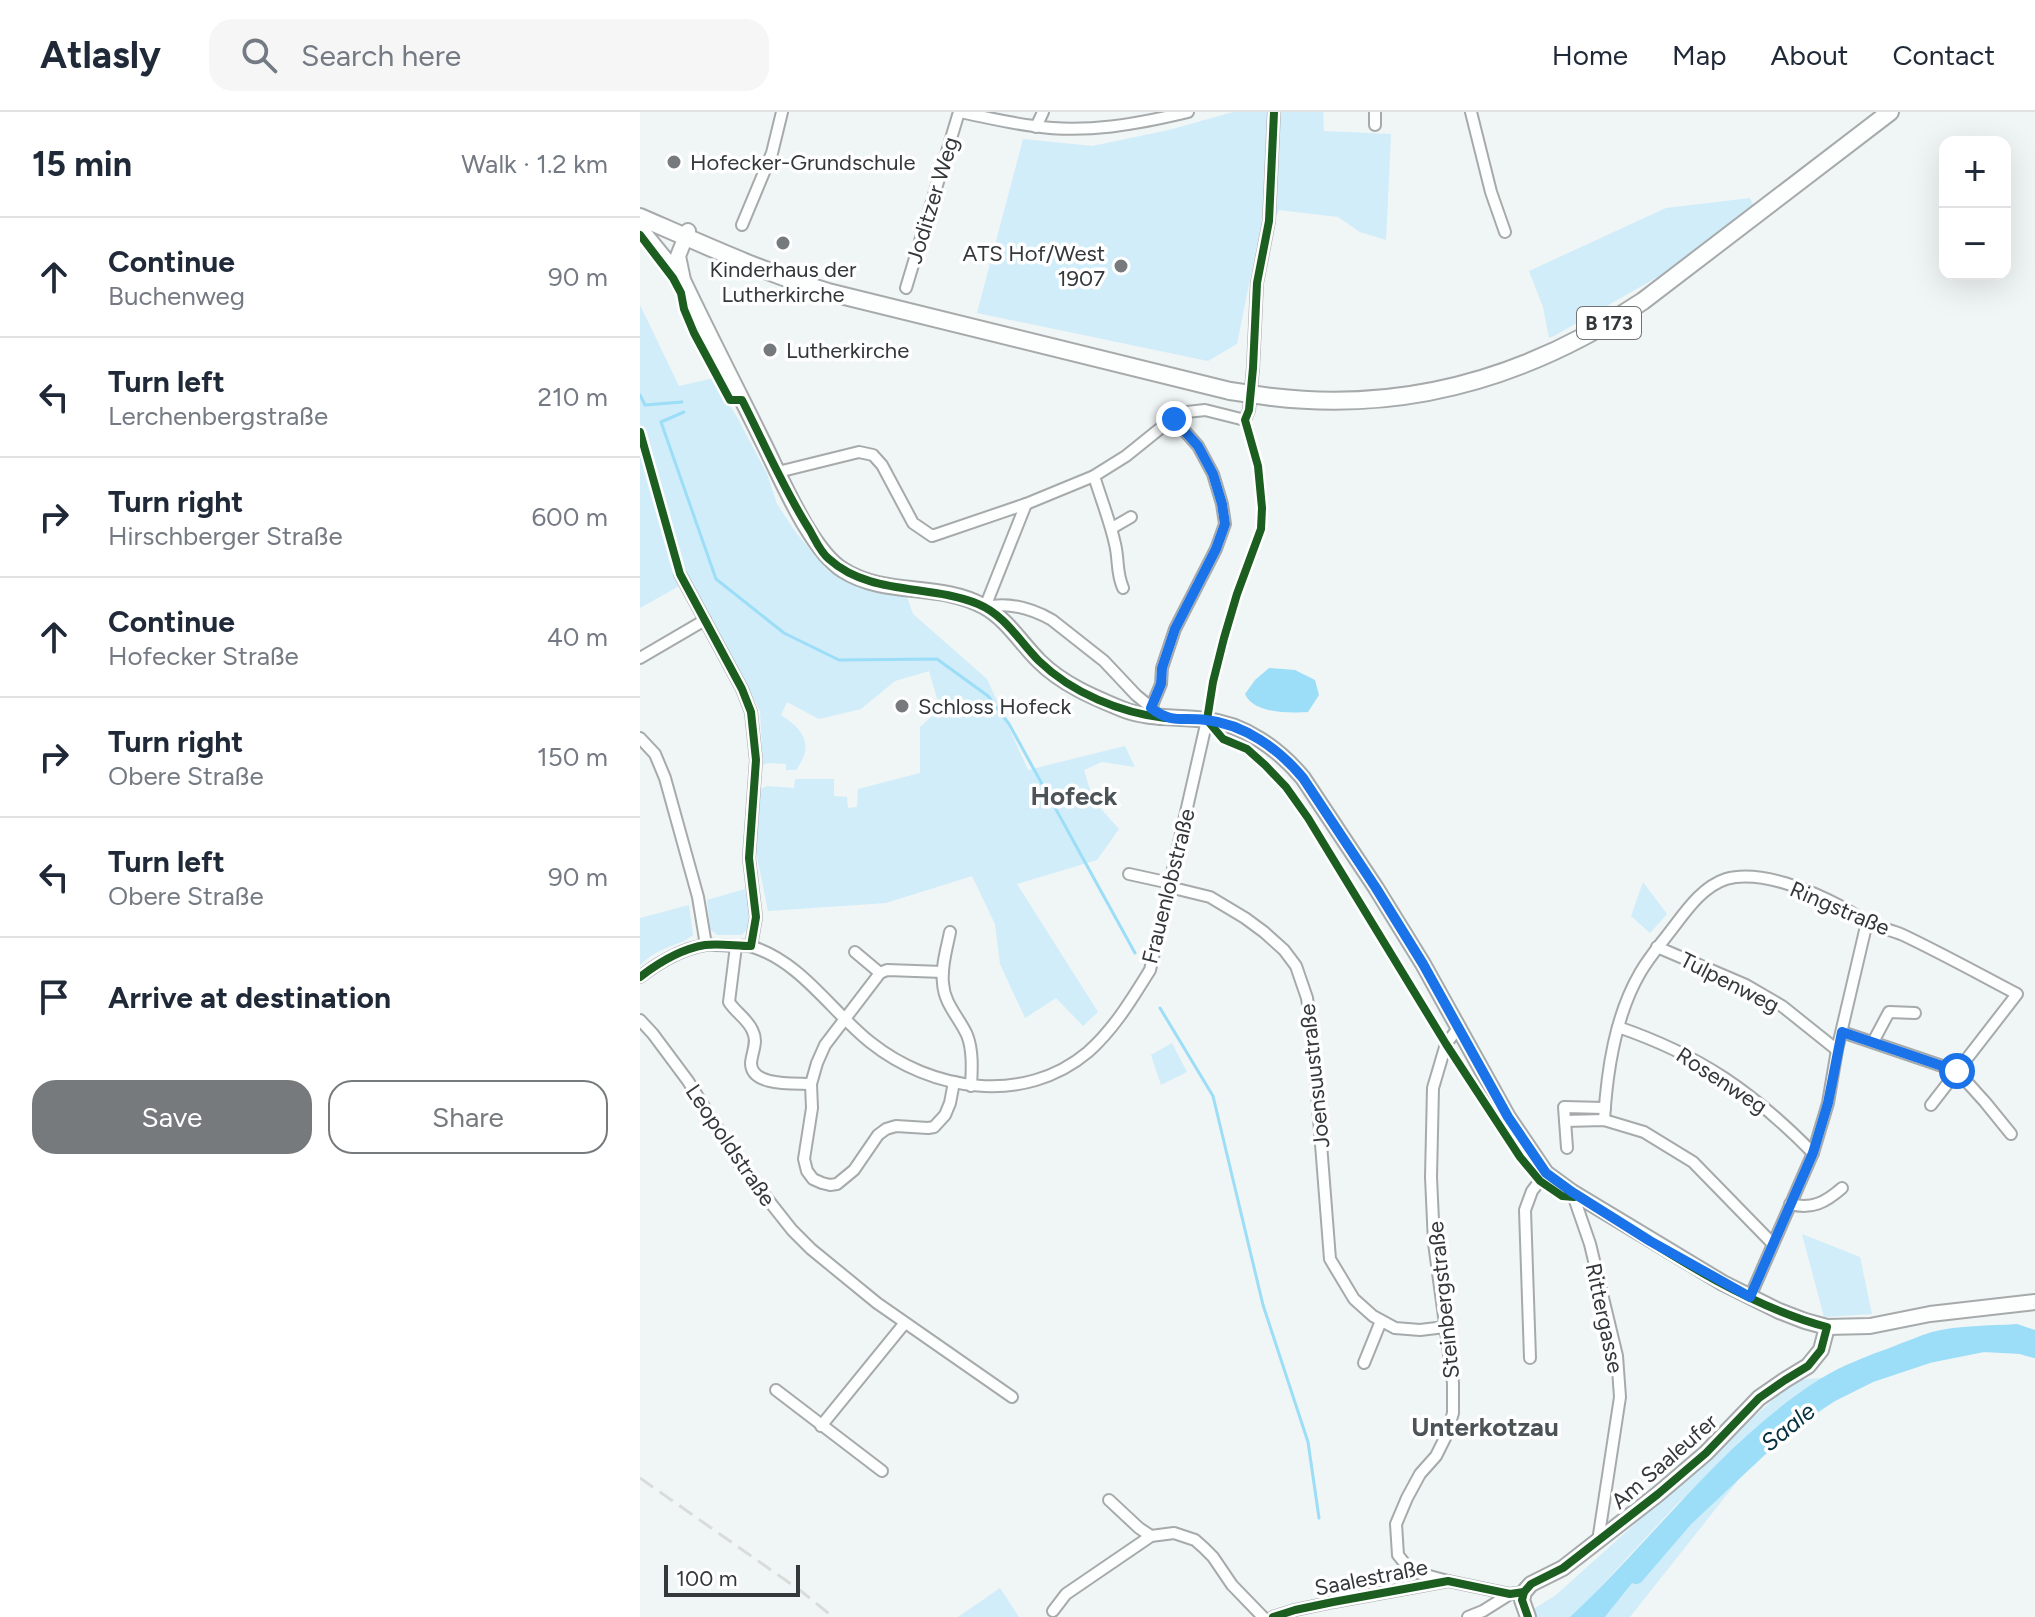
<!DOCTYPE html>
<meta charset="utf-8">
<style>
body{margin:0;font-family:Figtree,sans-serif;background:#f6f6f7;color:#1f2937}
.controls{position:absolute;right:24px;top:24px;display:grid;overflow:hidden;border-radius:16px;box-shadow:0 8px 32px #0002}
.controls button{width:72px;height:72px;display:grid;place-items:center;padding:0;border:0;border-bottom:2px solid #e0e1e3;background:#fff;color:#1f2937;font:40px sans-serif}
.scale{position:absolute;left:24px;bottom:20px;width:136px;box-sizing:border-box;padding-left:8px;border:4px solid #34383a;border-top:0;font-size:22px;line-height:28px;white-space:nowrap;color:#34383a;-webkit-text-stroke:6px #fff;paint-order:stroke}
.stop{position:absolute;width:24px;height:24px;margin:-18px;border:6px solid #1a73e8;border-radius:50%;background:#fff}
.stop.end{background:#1a73e8;border-color:#fff;box-shadow:0 2px 8px #0008}
.list{margin:0;padding:0;list-style:none}
h2{display:flex;justify-content:space-between;align-items:center;height:104px;margin:0;padding:0 32px;font-size:34px}
h2 small{font-size:26px;font-weight:400;color:#747a83}
.list li{display:grid;grid-template-columns:52px 1fr auto;gap:24px;align-items:center;box-sizing:border-box;height:120px;padding:0 32px;border-top:2px solid #e0e1e3}
.list b{display:block;font-size:30px;white-space:nowrap}
.list p{margin:0;font-size:26px;white-space:nowrap;color:#747a83}
.list em{font-size:26px;font-style:normal;color:#747a83}
.actions{display:flex;gap:16px;padding:24px 32px}
.actions a{flex:1;padding:18px 0;border:2px solid #767a7c;border-radius:24px;text-align:center;font-size:28px;color:#767a7c}
.actions .main{background:#767a7c;color:#fff}
.icon{flex:none;width:44px;height:44px;fill:none;stroke:currentColor;stroke-width:2;stroke-linecap:round;stroke-linejoin:round}
.map{position:relative;flex:none;width:1395px;height:1505px;overflow:hidden}
header{display:flex;align-items:center;gap:48px;box-sizing:border-box;height:112px;padding:0 40px;background:#fff;border-bottom:2px solid #e0e1e3}
header strong{font-size:38px}
nav{display:flex;gap:44px;margin-inline-start:auto;font-size:28px}
.search{width:560px;height:72px;background:#f6f6f7;display:flex;align-items:center;gap:20px;box-sizing:border-box;padding:0 28px;border-radius:24px;color:#747a83;font-size:30px}
main{display:flex}
aside{flex:1;background:#fff}
.map>svg:first-child{display:block}
.green{fill:#d0edf9}
.water{fill:#9cddf7}
.lines{fill:none;stroke-linecap:round;stroke-linejoin:round}
.stream{stroke:#9cddf7;stroke-width:3}
.river{stroke:#9cddf7;stroke-width:16}
.minor-casing{stroke:#a6aaab;stroke-width:14}
.tertiary-casing{stroke:#a6aaab;stroke-width:18}
.secondary-casing{stroke:#a6aaab;stroke-width:18}
.primary-casing{stroke:#a6aaab;stroke-width:20}
.minor{stroke:#fdfefe;stroke-width:10}
.tertiary{stroke:#fdfefe;stroke-width:14}
.secondary{stroke:#fdfefe;stroke-width:14}
.primary{stroke:#fdfefe;stroke-width:16}
.rail{stroke:#dadcdc;stroke-width:3;stroke-dasharray:16 8;stroke-linecap:butt}
.primary-bridge-casing{stroke:#a6aaab;stroke-width:20;stroke-linecap:butt}
.primary-bridge{stroke:#fdfefe;stroke-width:16}
.cycleway-casing{stroke:#fff;stroke-width:13}
.cycleway{stroke:#1b5e20;stroke-width:8}
.route{stroke:#1a73e8;stroke-width:10}
.poi-dot{fill:#767a7c;stroke:#fff;stroke-width:3}
.labels{text-anchor:middle;stroke-width:7;stroke-linejoin:round;paint-order:stroke}
.shield{fill:#fff;stroke:#717475;stroke-width:2}
.shield-label{font-size:20px;font-weight:bold;fill:#34383a}
.poi-label{font-size:22px;fill:#34383a;stroke:#fff;text-anchor:start}
.street-label{font-size:22px;fill:#34383a;stroke:#fff}
.water-label{font-size:24px;font-style:italic;fill:#04303f;stroke:#fff}
.quarter-label{font-size:26px;font-weight:bold;fill:#4c5458;stroke:#fff}
</style>
<header>
<strong>Atlasly</strong>
<div class="search"><svg class="icon" aria-label="search" viewBox="0 0 24 24"><circle cx="10" cy="10" r="6"/><path d="M15 15l6 6"/></svg>Search here</div>
<nav><a>Home</a><a>Map</a><a>About</a><a>Contact</a></nav>
</header>
<main>
<aside>
<h2>15 min<small>Walk · 1.2 km</small></h2>
<ul class="list">
<li><svg class="icon" aria-label="ahead" viewBox="0 0 24 24"><path d="M12 20V5M6 11l6-6 6 6"/></svg><div><b>Continue</b><p>Buchenweg</p></div><em>90 m</em></li>
<li><svg class="icon" aria-label="left" viewBox="0 0 24 24"><path d="M17 20v-9H6M10 6l-5 5 5 5"/></svg><div><b>Turn left</b><p>Lerchenbergstraße</p></div><em>210 m</em></li>
<li><svg class="icon" aria-label="right" viewBox="0 0 24 24"><path d="M7 20v-9h11M14 6l5 5-5 5"/></svg><div><b>Turn right</b><p>Hirschberger Straße</p></div><em>600 m</em></li>
<li><svg class="icon" aria-label="ahead" viewBox="0 0 24 24"><path d="M12 20V5M6 11l6-6 6 6"/></svg><div><b>Continue</b><p>Hofecker Straße</p></div><em>40 m</em></li>
<li><svg class="icon" aria-label="right" viewBox="0 0 24 24"><path d="M7 20v-9h11M14 6l5 5-5 5"/></svg><div><b>Turn right</b><p>Obere Straße</p></div><em>150 m</em></li>
<li><svg class="icon" aria-label="left" viewBox="0 0 24 24"><path d="M17 20v-9H6M10 6l-5 5 5 5"/></svg><div><b>Turn left</b><p>Obere Straße</p></div><em>90 m</em></li>
<li><svg class="icon" aria-label="arrive" viewBox="0 0 24 24"><path d="M6 21V4h12l-3 4 3 4H6"/></svg><div><b>Arrive at destination</b></div></li>
</ul>
<div class="actions"><a class="main">Save</a><a>Share</a></div>
</aside>
<div class="map">
<svg width="1395" height="1505" viewBox="0 0 1395 1505">
<rect width="100%" height="100%" fill="#f0f5f6"/>
<!-- green -->
<g class="green">
<polygon points="593,0 628,0 622,107 597,232 568,249 337,201 383,27 452,34 529,18"/>
<polygon points="637,0 683,0 684,19 751,22 746,128 720,120 698,105 639,98 635,106"/>
<polygon points="1110,86 1113,93 1028,159 914,224 909,226 903,195 889,159 1026,96"/>
<path d="M0,193L39,274L74,266L98,307L127,362L137,392L157,422L188,459L221,475L267,485L273,502L347,567L388,658L485,634L495,655L462,650L444,658L453,688L479,717L457,748L377,772L458,900L443,914L416,886L385,906L360,852L355,812L332,764L246,791L128,799L115,735L120,677L127,674L154,676L155,667H194V684L207,685L208,696L217,695L218,677L280,661V615L292,604L298,590L289,559L255,569L221,597L179,607L147,590L141,603C165,619 174,633 156,658H146V652L128,651L123,653L120,599L67,500L48,469L0,496Z"/>
<polygon points="1003,770 1027,802 1010,821 991,804"/>
<polygon points="105,777 109,797 107,817 102,823 77,823 70,817 67,788"/>
<path d="M49,793L53,823C46,829 38,831 29,835C18,839 8,845 0,853V806Z"/>
<polygon points="532,931 547,960 521,973 511,943"/>
<polygon points="1162,1122 1220,1145 1232,1202 1184,1205"/>
<path d="M1228,1258L1218,1272L1139,1330L1100,1366L990,1505H965C1021,1434 1076,1361 1149,1305C1173,1286 1201,1272 1228,1258Z"/>
<polygon points="1182,1266 1141,1295 1104,1327 1035,1394 951,1485 930,1505 881,1505 916,1483 1155,1268"/>
<polygon points="360,1476 379,1505 318,1505"/>
</g>
<!-- water -->
<g class="water">
<path d="M629,556L655,558L675,568L679,583L668,600C649,601 614,602 605,582L615,568Z"/>
<path d="M1377,1212L1395,1218V1238C1390,1236 1384,1233 1378,1232C1354,1227 1317,1235 1294,1241C1272,1246 1250,1250 1229,1258C1120,1302 1036,1416 965,1505H930C1014,1427 1082,1329 1180,1267C1203,1253 1227,1244 1252,1235C1265,1230 1279,1224 1292,1220C1319,1213 1349,1214 1377,1212Z"/>
</g>
<g class="lines">
<!-- stream -->
<g class="stream">
<polyline points="0,283 5,293 42,290"/>
<polyline points="44,300 21,310 76,467 144,521 199,548 297,547 348,584 369,612 495,841"/>
<polyline points="520,896 573,984 623,1193 668,1330 679,1406"/>
</g>
<!-- river -->
<polyline class="river" points="996,1464 1045,1407 1150,1308 1191,1282 1229,1263 1289,1243 1344,1232 1381,1234 1395,1238"/>
<defs>
<g id="minor">
<path d="M320,0C345,5 369,11 394,14C445,22 498,12 548,0"/>
<polyline points="735,0 735,13"/>
<polyline points="831,0 851,80 865,120"/>
<polyline points="396,15 403,0"/>
<polyline points="102,113 132,41 142,0"/>
<polyline points="266,176 319,0"/>
<polyline points="138,360 219,340 233,343 242,353 273,411 292,424 386,392 454,364 486,344 522,315 547,300 565,298 605,308 609,298 613,256 617,171 629,109 634,0"/>
<path d="M454,364C461,387 470,409 475,432C479,448 476,460 483,476"/>
<polyline points="472,416 491,405"/>
<polyline points="40,462 102,577 111,600 116,648 109,746 116,805 111,834"/>
<path d="M345,495C368,490 391,496 412,508L464,549L496,583L513,597"/>
<polyline points="345,495 386,392"/>
<polyline points="0,546 65,508"/>
<polyline points="511,596 521,572 522,556 535,517 576,437 585,412 582,392 573,362 558,334 534,307"/>
<polyline points="0,626 15,642 25,666 58,785 66,833"/>
<polyline points="489,762 530,771"/>
<polyline points="529,775 570,785 605,806 624,820 644,838 656,854 667,886 673,930 690,1147 714,1187 733,1204 755,1216 780,1218 805,1215"/>
<path d="M310,820C307,836 301,854 303,871C304,892 319,905 327,923C333,938 332,957 331,974"/>
<path d="M96,834L89,890C96,901 109,908 113,920C118,930 112,940 111,951C111,975 155,971 171,972"/>
<polyline points="1017,835 1106,873 1142,894 1197,938"/>
<polyline points="215,840 240,861"/>
<polyline points="303,860 247,858 240,861 185,933 177,951 171,972 172,996 164,1047 167,1059 173,1067 182,1071 190,1073 197,1072 214,1058 238,1023 246,1017 256,1014 288,1016 294,1015 305,1003 310,991 314,970"/>
<path d="M0,865C18,851 42,837 65,833C74,832 85,834 95,834C101,834 107,833 113,835C162,851 191,899 230,930C291,979 384,994 448,940C474,917 492,887 510,858L567,608"/>
<polyline points="0,908 13,922 48,969 99,1051 152,1118 171,1137 237,1191 372,1285"/>
<path d="M978,915C1060,943 1113,980 1173,1041"/>
<polyline points="1202,920 1317,959 1345,990 1371,1022"/>
<polyline points="1233,930 1249,900 1275,901"/>
<path d="M964,1008C967,958 975,904 1000,861C1008,847 1019,834 1029,821C1044,802 1061,775 1086,767C1120,757 1172,779 1202,795C1211,800 1219,806 1228,811C1239,816 1252,818 1263,823C1301,841 1339,862 1377,882L1291,993"/>
<polyline points="925,1009 964,1008 1004,1020 1053,1050 1132,1131"/>
<polyline points="927,1036 924,995 965,996"/>
<polyline points="932,1080 950,1132 977,1244 980,1285 958,1429"/>
<path d="M1150,1092C1172,1098 1186,1090 1202,1076"/>
<polyline points="1110,1185 1173,1041 1188,991 1197,938 1227,810"/>
<polyline points="890,1246 885,1098 892,1079 906,1061"/>
<polyline points="724,1251 741,1209"/>
<polyline points="136,1278 242,1359"/>
<polyline points="181,1314 264,1212"/>
<polyline points="469,1388 499,1416 511,1424"/>
<polyline points="808,1469 778,1461 766,1453 758,1443 756,1412 767,1386 780,1362 796,1344 806,1324 813,1301 813,1271 794,1131 791,1065 793,976 806,932 819,915"/>
<polyline points="413,1499 426,1482 511,1424 534,1421 555,1428 564,1436 573,1445 592,1473 623,1505"/>
<polyline points="633,1505 655,1498 693,1490 808,1469 870,1482 884,1480"/>
<polyline points="828,1505 843,1499 870,1482"/>
</g>
<polyline id="tertiary" points="888,1505 882,1488 884,1480 891,1472 923,1456 1018,1382 1066,1341 1119,1286 1145,1268 1168,1254 1181,1238 1187,1215"/>
<g id="secondary">
<polyline points="0,116 40,165"/>
<path d="M48,119L38,144L43,168C68,221 95,273 121,326C139,361 170,438 203,458C245,485 300,470 343,494C367,507 380,530 399,549C422,572 453,585 482,597C509,608 538,604 566,608C604,612 639,637 663,666L736,776L783,852L868,1005L906,1061L932,1080L1083,1171L1139,1199L1165,1209L1187,1215L1230,1214L1290,1202L1395,1190"/>
</g>
<g id="primary">
<path d="M0,105C62,132 123,160 188,180L590,279"/>
<path d="M632,285C767,301 891,264 1003,189L1250,0"/>
</g>
</defs>
<!-- minor casing -->
<use href="#minor" class="minor-casing"/>
<!-- tertiary casing -->
<use href="#tertiary" class="tertiary-casing"/>
<!-- secondary casing -->
<use href="#secondary" class="secondary-casing"/>
<!-- primary casing -->
<use href="#primary" class="primary-casing"/>
<!-- minor -->
<use href="#minor" class="minor"/>
<!-- tertiary -->
<use href="#tertiary" class="tertiary"/>
<!-- secondary -->
<use href="#secondary" class="secondary"/>
<!-- primary -->
<use href="#primary" class="primary"/>
<!-- rail -->
<polyline class="rail" points="0,1366 161,1479 193,1505"/>
<defs>
<polyline id="primary-bridge" points="590,279 632,285"/>
</defs>
<!-- primary-bridge casing -->
<use href="#primary-bridge" class="primary-bridge-casing"/>
<!-- primary-bridge -->
<use href="#primary-bridge" class="primary-bridge"/>
<defs>
<g id="cycleway">
<path d="M0,123L33,166L41,181L44,197L54,221L90,288H102C124,331 143,376 169,417C175,427 180,440 189,447C230,484 290,472 338,492C365,503 380,530 399,549C432,581 481,601 525,606C539,607 553,607 567,608"/>
<path d="M0,320L40,462L102,577L111,600L116,648L109,746L116,805L111,834C96,834 79,831 65,833C41,837 18,851 0,865"/>
<polyline points="567,608 573,570 584,526 597,482 621,417 622,396 618,354 605,308 609,298 613,256 617,171 629,109 634,0"/>
<polyline points="567,608 583,627 607,637 625,653 646,675 668,706 806,932 880,1045 900,1069 922,1084 934,1085 932,1080"/>
<polyline points="633,1505 655,1498 693,1490 808,1469 870,1482 884,1480"/>
<path d="M888,1505L882,1488L884,1480L891,1472L923,1456L1018,1382L1066,1341L1119,1286L1145,1268L1168,1254L1181,1238L1187,1215C1099,1192 1009,1128 932,1080"/>
</g>
</defs>
<!-- cycleway casing -->
<use href="#cycleway" class="cycleway-casing"/>
<!-- cycleway -->
<use href="#cycleway" class="cycleway"/>
</g>
<g class="lines">
<!-- route -->
<path class="route" d="M534,307L558,334L573,362L582,392L585,412L576,437L535,517L522,556L521,572L511,596C532,612 541,605 566,608C604,612 639,637 663,666L736,776L783,852L868,1005L906,1061L932,1080L1010,1129L1110,1185L1173,1041L1188,991L1202,920L1317,959"/>
</g>
<!-- markers -->
<g class="poi-dot">
<circle cx="34" cy="50" r="8"/>
<circle cx="143" cy="131" r="8"/>
<circle cx="481" cy="154" r="8"/>
<circle cx="130" cy="238" r="8"/>
<circle cx="262" cy="594" r="8"/>
</g>
<g class="labels">
<!-- shield labels -->
<rect class="shield" x="937" y="195" width="64" height="32" rx="6"/>
<g class="shield-label">
<text x="969" y="218">B 173</text>
</g>
<!-- poi labels -->
<g class="poi-label">
<text x="50" y="58">Hofecker-Grundschule</text>
<text x="465" y="149" text-anchor="end">ATS Hof/West<tspan x="465" dy="25">1907</tspan></text>
<text x="143" y="165" text-anchor="middle">Kinderhaus der<tspan x="143" dy="25">Lutherkirche</tspan></text>
<text x="146" y="246">Lutherkirche</text>
<text x="278" y="602">Schloss Hofeck</text>
</g>
<!-- street labels -->
<g class="street-label">
<text transform="translate(292 88) rotate(-73)" y="8">Joditzer Weg</text>
<text transform="translate(528 774) rotate(-76)" y="8">Frauenlobstraße</text>
<text transform="translate(1200 796) rotate(23)" y="8">Ringstraße</text>
<text transform="translate(1090 870) rotate(27)" y="8">Tulpenweg</text>
<text transform="translate(674 964) rotate(-96)" y="8">Joensuustraße</text>
<text transform="translate(1082 968) rotate(33)" y="8">Rosenweg</text>
<text transform="translate(91 1033) rotate(56)" y="8">Leopoldstraße</text>
<text transform="translate(803 1188) rotate(-96)" y="8">Steinbergstraße</text>
<text transform="translate(965 1206) rotate(78)" y="8">Rittergasse</text>
<text transform="translate(1024 1349) rotate(-41)" y="8">Am Saaleufer</text>
<text transform="translate(731 1465) rotate(-11)" y="8">Saalestraße</text>
</g>
<!-- water labels -->
<g class="water-label">
<text transform="translate(1148 1315) rotate(-39)" y="8">Saale</text>
</g>
<!-- quarter labels -->
<g class="quarter-label">
<text x="434" y="693">Hofeck</text>
<text x="845" y="1324">Unterkotzau</text>
</g>
</g>
</svg>
<div class="controls">
<button>+</button>
<button>−</button>
</div>
<div class="scale">100 m</div>
<div class="stop" style="left:1317px;top:959px"></div>
<div class="stop end" style="left:534px;top:307px"></div>
</div>
</main>
